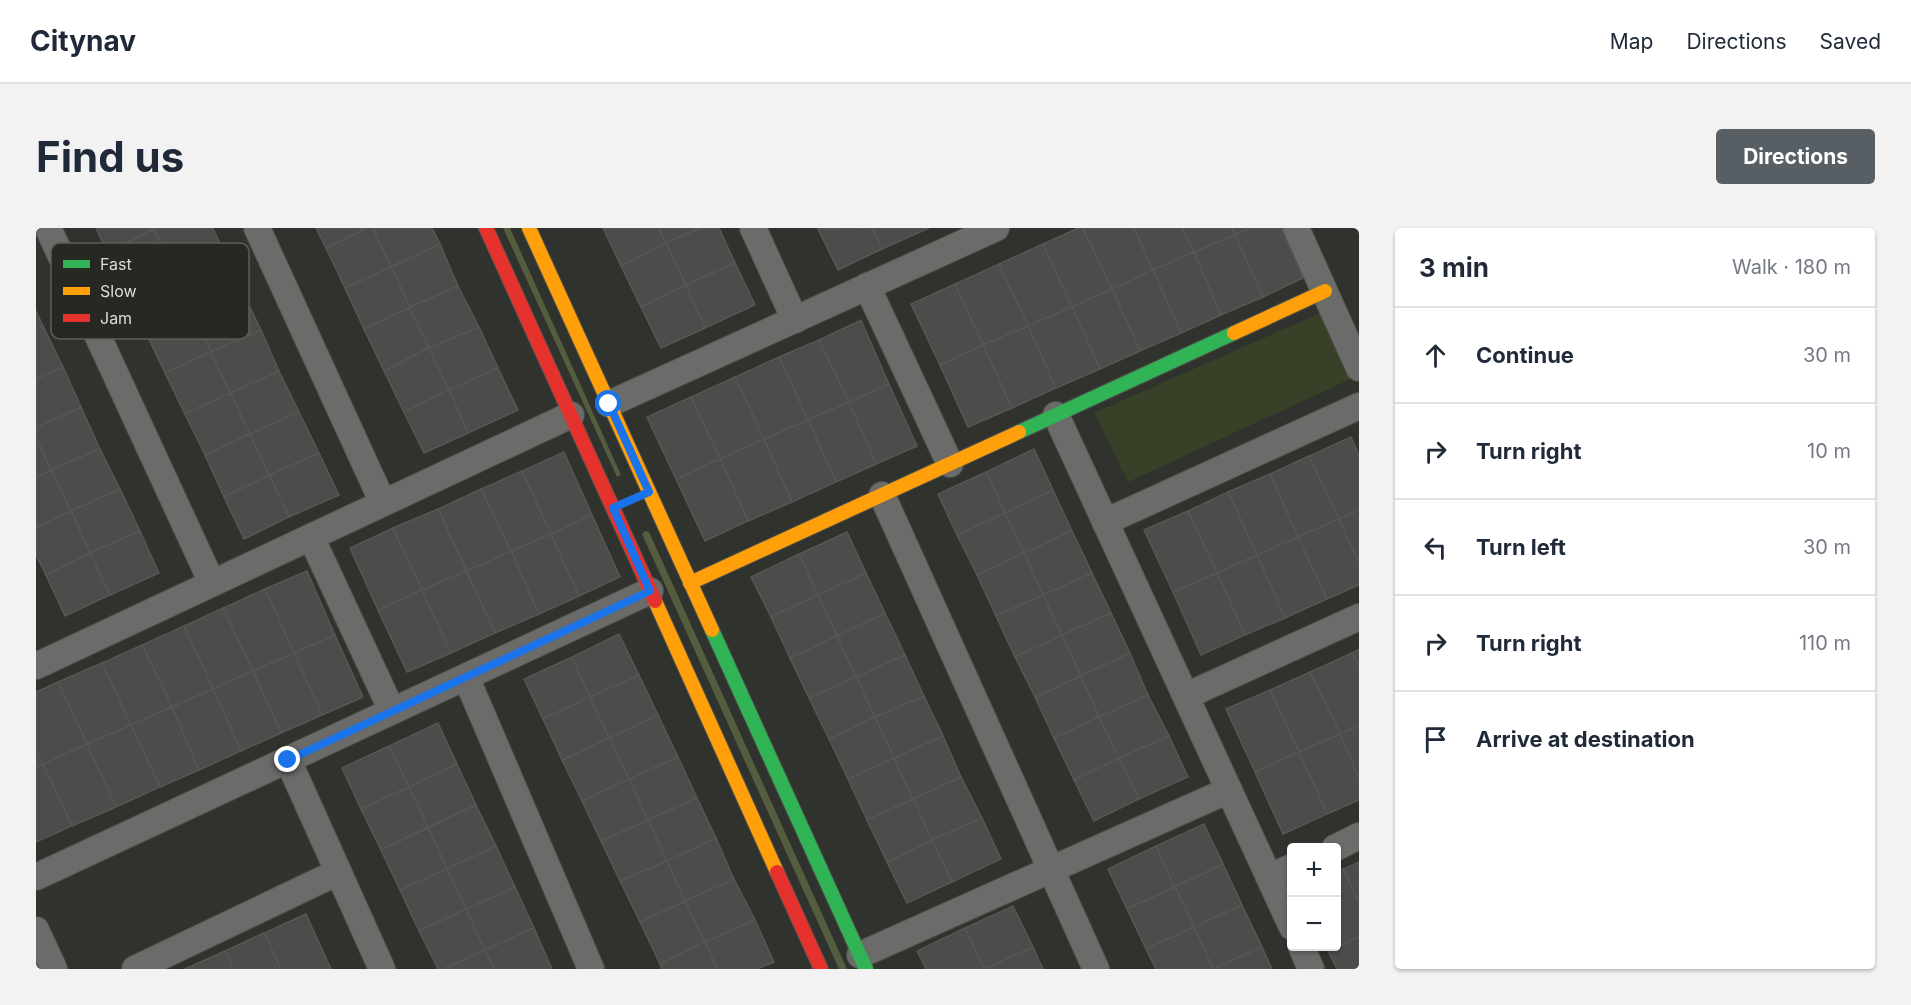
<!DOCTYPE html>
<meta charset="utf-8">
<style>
body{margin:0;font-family:Inter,sans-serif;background:#f2f2f3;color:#1f2937}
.controls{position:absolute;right:18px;bottom:18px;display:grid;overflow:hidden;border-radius:6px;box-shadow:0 2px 4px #0004}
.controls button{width:54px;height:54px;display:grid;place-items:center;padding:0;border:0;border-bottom:2px solid #e0e1e3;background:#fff;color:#1f2937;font:30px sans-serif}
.stop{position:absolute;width:18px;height:18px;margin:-14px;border:4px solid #1a73e8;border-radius:50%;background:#fff}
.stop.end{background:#1a73e8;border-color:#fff;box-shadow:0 2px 6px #0008}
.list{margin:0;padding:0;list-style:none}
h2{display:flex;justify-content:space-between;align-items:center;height:78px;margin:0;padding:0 24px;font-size:26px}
h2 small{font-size:20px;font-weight:400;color:#747a83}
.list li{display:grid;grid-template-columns:39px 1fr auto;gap:18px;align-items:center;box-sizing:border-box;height:96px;padding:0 24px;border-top:2px solid #e0e1e3}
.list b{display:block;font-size:22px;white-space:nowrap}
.list em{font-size:20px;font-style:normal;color:#747a83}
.icon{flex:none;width:33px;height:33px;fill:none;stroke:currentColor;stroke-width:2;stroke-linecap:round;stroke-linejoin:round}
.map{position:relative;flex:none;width:1323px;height:741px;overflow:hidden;border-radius:6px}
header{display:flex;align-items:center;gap:36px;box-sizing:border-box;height:84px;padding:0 30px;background:#fff;border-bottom:2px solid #e0e1e3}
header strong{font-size:28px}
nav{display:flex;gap:33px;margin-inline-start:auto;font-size:21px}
.intro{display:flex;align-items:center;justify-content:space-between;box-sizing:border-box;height:144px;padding:0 36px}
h1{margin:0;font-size:42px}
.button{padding:15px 27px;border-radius:6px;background:#585f64;color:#fff;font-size:21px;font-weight:700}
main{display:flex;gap:36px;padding:0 36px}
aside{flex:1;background:#fff;border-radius:6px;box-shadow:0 2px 4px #0004}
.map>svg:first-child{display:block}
.green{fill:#384027}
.forest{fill:#545e3e}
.building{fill:#4d4c4b;stroke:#575655;stroke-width:1.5}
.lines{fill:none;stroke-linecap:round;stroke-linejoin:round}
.street-casing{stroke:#4f504c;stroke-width:28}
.fast-casing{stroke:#4f504c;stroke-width:16}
.slow-casing{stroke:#4f504c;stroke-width:16}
.jam-casing{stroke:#4f504c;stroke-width:16}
.street{stroke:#6b6b69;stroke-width:26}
.fast{stroke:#30b455;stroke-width:14}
.slow{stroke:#ff9f0a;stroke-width:14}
.jam{stroke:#e5322d;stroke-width:14}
.route{stroke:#1a73e8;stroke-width:8}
.key{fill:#262922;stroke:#5c5f58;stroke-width:1.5}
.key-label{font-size:16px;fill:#dadcd7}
</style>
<header>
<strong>Citynav</strong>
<nav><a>Map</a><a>Directions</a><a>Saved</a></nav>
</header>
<div class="intro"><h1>Find us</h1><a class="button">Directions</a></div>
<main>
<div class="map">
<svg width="1323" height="741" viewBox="0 0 1323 741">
<rect width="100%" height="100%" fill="#30322d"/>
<!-- green -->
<polygon class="green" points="1291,82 1321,148 1092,254 1058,185"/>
<!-- forest -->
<g class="forest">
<polygon points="467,0 474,0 585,247 581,249"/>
<polygon points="609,303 613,304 811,741 803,741 606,306"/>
</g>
<!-- building -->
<g class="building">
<polygon points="60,0 118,0 118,1 71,24"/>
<polygon points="121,0 177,0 186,20 137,42 118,1"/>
<polygon points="280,0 331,0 290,20"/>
<polygon points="331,0 337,0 355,39 309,60 290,20"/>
<polygon points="337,0 396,0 404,16 355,39"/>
<polygon points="567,0 623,0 630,15 585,38"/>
<polygon points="623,0 665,0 630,15"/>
<polygon points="665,0 683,0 699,35 650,57 630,15"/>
<polygon points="836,0 846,21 802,42 782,1"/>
<polygon points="836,0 893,0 846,21"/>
<polygon points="1042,0 1047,0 1076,61 1036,79 1007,16"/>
<polygon points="1047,0 1098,0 1117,42 1076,61"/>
<polygon points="1098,0 1146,0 1158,24 1117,42"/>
<polygon points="1146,0 1196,0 1199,7 1158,24"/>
<polygon points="1196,0 1214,0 1199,7"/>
<polygon points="1214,0 1245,0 1267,50 1227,69 1199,7"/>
<polygon points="118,1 137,42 90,64 71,24"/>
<polygon points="1199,7 1227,69 1185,87 1158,24"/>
<polygon points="630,15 650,57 605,79 585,38"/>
<polygon points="404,16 422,58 374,79 355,39"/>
<polygon points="1007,16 1036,79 992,98 963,36"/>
<polygon points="1158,24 1185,87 1145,105 1117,42"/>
<polygon points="699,35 719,77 669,100 650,57"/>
<polygon points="963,36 992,98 947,117 919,56"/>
<polygon points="355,39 374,79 328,101 309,60"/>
<polygon points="1117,42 1145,105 1104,123 1076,61"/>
<polygon points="919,56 947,117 904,137 875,76"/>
<polygon points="650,57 669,100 625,120 605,79"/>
<polygon points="422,58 443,99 393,120 373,80"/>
<polygon points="205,61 225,102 175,124 157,83"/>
<polygon points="1076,61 1104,123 1064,141 1036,79"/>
<polygon points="1036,79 1064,141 1020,160 992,98"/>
<polygon points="373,80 393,120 348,143 328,101"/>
<polygon points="0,83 7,98 0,101"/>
<polygon points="157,83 175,124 129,145 110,105"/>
<polygon points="825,92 853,156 813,174 783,112"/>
<polygon points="7,98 27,139 0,151 0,101"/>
<polygon points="992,98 1020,160 976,180 947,117"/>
<polygon points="443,99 462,140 413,162 393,120"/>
<polygon points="225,102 243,143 194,165 175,124"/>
<polygon points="783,112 813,174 772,192 743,129"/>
<polygon points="947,117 976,180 932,199 904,137"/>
<polygon points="393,120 413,162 368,184 348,143"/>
<polygon points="175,124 194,165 149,186 129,145"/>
<polygon points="743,129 772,192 728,211 699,149"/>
<polygon points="27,139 45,179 0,200 0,151"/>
<polygon points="462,140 482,182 432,205 413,162"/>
<polygon points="243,143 263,184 214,206 194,165"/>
<polygon points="699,149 728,211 684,231 655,169"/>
<polygon points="853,156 881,218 840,236 813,174"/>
<polygon points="413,162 432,205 388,225 368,184"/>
<polygon points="194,165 214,206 169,227 149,186"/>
<polygon points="655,169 684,231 640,251 611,189"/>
<polygon points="813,174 840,236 800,254 772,192"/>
<polygon points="45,179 64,221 15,242 0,209 0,200"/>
<polygon points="263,184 283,225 233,247 214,206"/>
<polygon points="772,192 800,254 756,274 728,211"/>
<polygon points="214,206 233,247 188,269 169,227"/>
<polygon points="0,209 15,242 0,249"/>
<polygon points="1315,209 1323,227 1323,282 1303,291 1273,228"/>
<polygon points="728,211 756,274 712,293 684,231"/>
<polygon points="64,221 84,261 35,283 15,242"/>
<polygon points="998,221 1017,262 969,285 950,244"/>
<polygon points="528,224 556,287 515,306 486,243"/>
<polygon points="283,225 303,267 253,289 233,247"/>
<polygon points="1273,228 1303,291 1262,309 1234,246"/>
<polygon points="684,231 712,293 669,313 640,251"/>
<polygon points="15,242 35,283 0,300 0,249"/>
<polygon points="486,243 515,306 475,323 445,261"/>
<polygon points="950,244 969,285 921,307 902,266"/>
<polygon points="1234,246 1262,309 1221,327 1192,264"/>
<polygon points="233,247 253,289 208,311 188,269"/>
<polygon points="84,261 104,303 54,325 35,283"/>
<polygon points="445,261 475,323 431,343 402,281"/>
<polygon points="1017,262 1036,303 988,325 969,285"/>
<polygon points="1192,264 1221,327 1181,345 1152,283"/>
<polygon points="402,281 430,343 386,362 357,300"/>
<polygon points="1323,282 1323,336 1303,291"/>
<polygon points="35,283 54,325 10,347 0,327 0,300"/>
<polygon points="1152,283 1181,345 1137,364 1108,302"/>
<polygon points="969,285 988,325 941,347 921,307"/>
<polygon points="556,287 584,349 543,368 515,306"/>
<polygon points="1303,291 1323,336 1323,357 1291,371 1262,309"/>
<polygon points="357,300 386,362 342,382 314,320"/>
<polygon points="104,303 123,345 74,367 54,325"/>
<polygon points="1036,303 1056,345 1007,367 988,325"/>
<polygon points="811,304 830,345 782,367 763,326"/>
<polygon points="515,306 543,368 503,386 475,323"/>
<polygon points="1262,309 1291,371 1249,390 1221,327"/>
<polygon points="475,323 503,386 459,405 431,343"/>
<polygon points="54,325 74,367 29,388 10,347"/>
<polygon points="988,325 1007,367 960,388 941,347"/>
<polygon points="763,326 782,367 735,389 715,349"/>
<polygon points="1221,327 1249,390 1209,407 1181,345"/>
<polygon points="271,343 299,407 258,425 229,361"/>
<polygon points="430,343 459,405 415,425 386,362"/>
<polygon points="830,345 849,385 801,408 782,367"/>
<polygon points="1056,345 1075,385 1026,407 1007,367"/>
<polygon points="1181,345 1209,407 1165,427 1137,364"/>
<polygon points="229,361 258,425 217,443 187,380"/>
<polygon points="386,362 415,425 371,444 342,382"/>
<polygon points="782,367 801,408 754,430 735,389"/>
<polygon points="1007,367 1026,407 979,429 960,388"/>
<polygon points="187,380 217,443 177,461 148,398"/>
<polygon points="849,385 869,427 820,449 801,408"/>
<polygon points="1075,385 1094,425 1045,448 1026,407"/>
<polygon points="148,398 177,461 136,479 106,417"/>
<polygon points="583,406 603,447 554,469 536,429"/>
<polygon points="299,407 327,469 286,487 258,425"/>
<polygon points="1026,407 1045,448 999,469 979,429"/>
<polygon points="801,408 820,449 773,470 754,430"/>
<polygon points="106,417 136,479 95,497 66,435"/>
<polygon points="1323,421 1323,440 1316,425"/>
<polygon points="258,425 286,487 245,505 217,443"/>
<polygon points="1094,425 1112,467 1063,489 1045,448"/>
<polygon points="1316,425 1323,440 1323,498 1304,506 1274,444"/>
<polygon points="869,427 888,468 839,489 820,449"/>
<polygon points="536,429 554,469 507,491 488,451"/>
<polygon points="66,435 95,497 51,516 22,454"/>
<polygon points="217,443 245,505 205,523 177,461"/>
<polygon points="1274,444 1304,506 1263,524 1234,462"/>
<polygon points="603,447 622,487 573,510 554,469"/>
<polygon points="1045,448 1063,489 1018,510 999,469"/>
<polygon points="820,449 839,489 793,511 773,470"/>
<polygon points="22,454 51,516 7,536 0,522 0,464"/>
<polygon points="177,461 205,523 163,542 136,479"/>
<polygon points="1234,462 1263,524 1219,544 1190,481"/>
<polygon points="1112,467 1133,508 1083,530 1063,489"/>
<polygon points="888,468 907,508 858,530 839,489"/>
<polygon points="554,469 573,510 526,532 507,491"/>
<polygon points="136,479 163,542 124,559 95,497"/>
<polygon points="622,487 642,529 593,551 573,510"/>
<polygon points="839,489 858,530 812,551 793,511"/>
<polygon points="1063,489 1083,530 1038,552 1018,510"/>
<polygon points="402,495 421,536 373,559 353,518"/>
<polygon points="95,497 124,559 80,579 51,516"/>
<polygon points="1323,498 1323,550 1304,506"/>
<polygon points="1304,506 1323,550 1323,572 1291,586 1263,524"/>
<polygon points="907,508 925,549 877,571 858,530"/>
<polygon points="1133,508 1152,549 1103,571 1083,530"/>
<polygon points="573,510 593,551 546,573 526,532"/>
<polygon points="51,516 80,579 36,598 7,536"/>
<polygon points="353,518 373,559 325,581 306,540"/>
<polygon points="0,522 7,536 0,539"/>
<polygon points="1263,524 1291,586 1247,606 1219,544"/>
<polygon points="642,529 661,570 612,592 593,551"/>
<polygon points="858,530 877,571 831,592 812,551"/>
<polygon points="1083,530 1103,571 1058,593 1038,552"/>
<polygon points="7,536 36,598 0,614 0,539"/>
<polygon points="421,536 440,577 392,599 373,559"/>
<polygon points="925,549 946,590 896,612 877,571"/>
<polygon points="593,551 612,592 565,613 546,573"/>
<polygon points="373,559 392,599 345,622 325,581"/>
<polygon points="661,570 680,610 631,633 612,592"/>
<polygon points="877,571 896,612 851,634 831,592"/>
<polygon points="440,577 460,618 411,641 392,600"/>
<polygon points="946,590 965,631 916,654 896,612"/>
<polygon points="612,592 631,633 584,653 565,613"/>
<polygon points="1168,596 1187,636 1138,659 1120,618"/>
<polygon points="392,600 411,641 364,662 345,622"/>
<polygon points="680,610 698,651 649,673 631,633"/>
<polygon points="896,612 916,654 871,675 851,634"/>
<polygon points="460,618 479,659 430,681 411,641"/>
<polygon points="1120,618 1138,659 1091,681 1072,641"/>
<polygon points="631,633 649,673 604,694 584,653"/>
<polygon points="1323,634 1323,674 1307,641"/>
<polygon points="1187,636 1206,677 1158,699 1139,659"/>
<polygon points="411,641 430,681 383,703 364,662"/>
<polygon points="1307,641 1323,675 1323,709 1292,723 1291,718 1300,718 1300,644"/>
<polygon points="698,651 719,692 669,714 649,673"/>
<polygon points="479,659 498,700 449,722 430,681"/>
<polygon points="1139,659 1158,699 1110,721 1091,681"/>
<polygon points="649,673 669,714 624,736 604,694"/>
<polygon points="1206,677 1226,719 1177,741 1158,699"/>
<polygon points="977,678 997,719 948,741 929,700"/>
<polygon points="430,681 449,722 408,741 402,741 383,703"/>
<polygon points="270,686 295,741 245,741 228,705"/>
<polygon points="719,692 738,734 721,741 681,741 669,714"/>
<polygon points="1158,699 1177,741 1120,741 1110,721"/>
<polygon points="498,700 516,741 458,741 449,722"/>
<polygon points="929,700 948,741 890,741 881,723"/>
<polygon points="228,705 245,741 197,741 189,723"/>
<polygon points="1323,709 1323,741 1301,741 1292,723"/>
<polygon points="669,714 681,741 626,741 624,736"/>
<polygon points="997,719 1007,741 949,741"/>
<polygon points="1226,719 1236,741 1177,741"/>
<polygon points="449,722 458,741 408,741"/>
<polygon points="189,723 197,741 149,741"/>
</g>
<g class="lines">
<defs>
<g id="street">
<polyline points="12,0 176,355"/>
<polyline points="221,0 347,275"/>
<polyline points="717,0 759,92"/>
<polyline points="1260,0 1323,140"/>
<polyline points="831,58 914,236"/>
<polyline points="573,176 960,0"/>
<polyline points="1020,187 1256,699"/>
<polyline points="846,267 1060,741"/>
<polyline points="1069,294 1323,178"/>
<polyline points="275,309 356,483"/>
<polyline points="0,438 535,187"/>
<polyline points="430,449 555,741"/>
<polyline points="1150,468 1323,389"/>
<polyline points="252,532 346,741"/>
<polyline points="1299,620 1323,608"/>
<polyline points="0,649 614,363"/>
<polyline points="1233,649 1256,639"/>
<polyline points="0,702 18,741"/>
<polyline points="1265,718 1275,741"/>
<polyline points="824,727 1193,562"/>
<polyline points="99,741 302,644"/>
</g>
<g id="fast">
<polyline points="983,204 1198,105"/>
<polyline points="676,402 830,741"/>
</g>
<g id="slow">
<polyline points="493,0 676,402"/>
<polyline points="1198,105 1289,63"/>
<polyline points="654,355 983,204"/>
<polyline points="619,373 741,644"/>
</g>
<g id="jam">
<polyline points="450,0 619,373"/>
<polyline points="741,644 785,741"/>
</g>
</defs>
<!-- street casing -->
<use href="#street" class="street-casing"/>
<!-- fast casing -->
<use href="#fast" class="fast-casing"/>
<!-- slow casing -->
<use href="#slow" class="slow-casing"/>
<!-- jam casing -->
<use href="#jam" class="jam-casing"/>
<!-- street -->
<use href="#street" class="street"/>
<!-- fast -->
<use href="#fast" class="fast"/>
<!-- slow -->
<use href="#slow" class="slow"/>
<!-- jam -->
<use href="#jam" class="jam"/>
</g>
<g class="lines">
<!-- route -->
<polyline class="route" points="252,532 614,363 577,280 613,264 573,176"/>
</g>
<!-- legend -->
<rect x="15" y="15" width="198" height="96" rx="9" class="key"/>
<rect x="27" y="32" width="27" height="8" fill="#30b455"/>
<rect x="27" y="59" width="27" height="8" fill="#ff9f0a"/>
<rect x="27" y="86" width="27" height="8" fill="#e5322d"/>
<g class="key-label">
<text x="64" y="42">Fast</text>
<text x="64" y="69">Slow</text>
<text x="64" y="96">Jam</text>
</g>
</svg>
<div class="controls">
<button>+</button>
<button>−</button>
</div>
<div class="stop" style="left:573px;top:176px"></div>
<div class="stop end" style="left:252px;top:532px"></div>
</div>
<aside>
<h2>3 min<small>Walk · 180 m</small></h2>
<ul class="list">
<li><svg class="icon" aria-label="ahead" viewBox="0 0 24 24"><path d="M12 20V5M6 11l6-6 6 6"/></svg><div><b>Continue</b></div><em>30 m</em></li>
<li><svg class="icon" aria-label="right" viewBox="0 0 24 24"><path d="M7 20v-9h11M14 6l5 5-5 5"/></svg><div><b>Turn right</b></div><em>10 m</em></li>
<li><svg class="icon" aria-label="left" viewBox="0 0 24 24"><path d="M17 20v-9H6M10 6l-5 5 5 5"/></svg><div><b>Turn left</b></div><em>30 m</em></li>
<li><svg class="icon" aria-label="right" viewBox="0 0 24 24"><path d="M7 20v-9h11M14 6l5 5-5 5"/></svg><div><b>Turn right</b></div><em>110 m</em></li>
<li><svg class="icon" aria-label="arrive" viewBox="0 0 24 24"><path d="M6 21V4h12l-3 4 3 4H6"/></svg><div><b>Arrive at destination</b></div></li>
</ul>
</aside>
</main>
